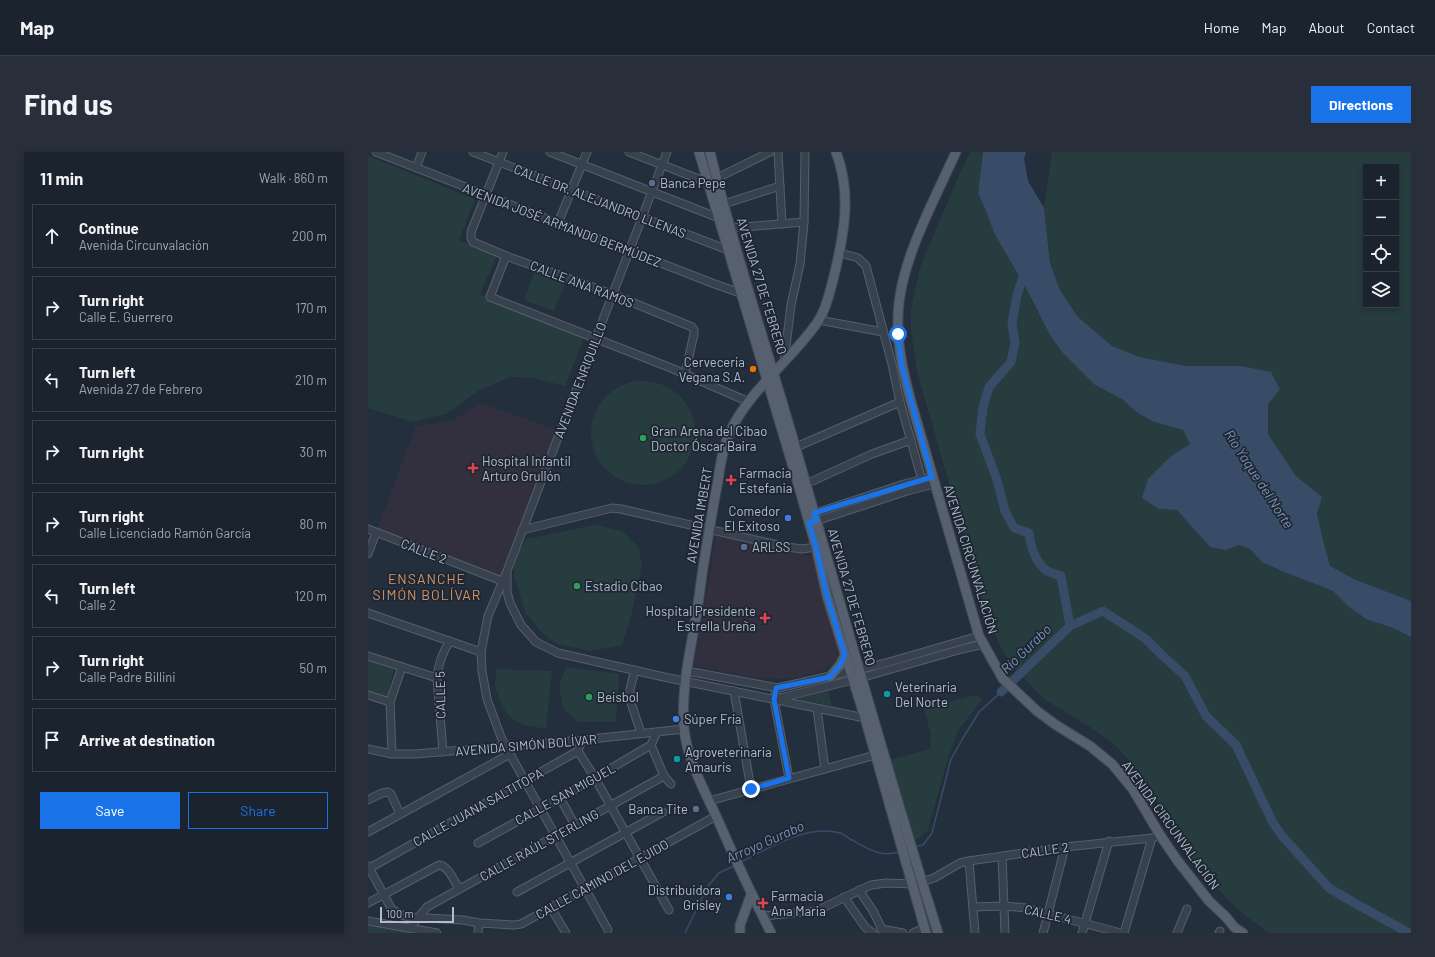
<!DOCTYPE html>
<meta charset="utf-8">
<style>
body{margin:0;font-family:Barlow,sans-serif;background:#282f3a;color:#f1f3f6}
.controls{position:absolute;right:12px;top:12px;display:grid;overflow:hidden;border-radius:0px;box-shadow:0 2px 6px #0003}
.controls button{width:36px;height:36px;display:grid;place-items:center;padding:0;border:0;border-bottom:1px solid #39404a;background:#1b232e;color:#f1f3f6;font:20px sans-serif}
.scale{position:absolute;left:12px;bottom:10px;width:74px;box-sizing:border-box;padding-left:4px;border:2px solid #b4bcc9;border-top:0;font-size:11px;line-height:14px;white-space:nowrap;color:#b4bcc9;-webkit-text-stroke:3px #1d2633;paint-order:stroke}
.stop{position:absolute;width:12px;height:12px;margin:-9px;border:3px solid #1a73e8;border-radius:50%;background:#fff}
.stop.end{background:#1a73e8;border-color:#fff;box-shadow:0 1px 4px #0008}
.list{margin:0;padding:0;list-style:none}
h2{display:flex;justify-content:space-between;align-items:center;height:52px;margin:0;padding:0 16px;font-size:17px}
h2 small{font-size:13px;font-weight:400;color:#a0a4aa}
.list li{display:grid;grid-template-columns:26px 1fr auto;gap:12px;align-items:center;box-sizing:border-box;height:64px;margin:0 8px 8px;padding:0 8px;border:1px solid #39404a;border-radius:0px}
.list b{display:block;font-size:15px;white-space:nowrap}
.list p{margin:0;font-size:13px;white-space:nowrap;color:#a0a4aa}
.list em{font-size:13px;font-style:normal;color:#a0a4aa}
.actions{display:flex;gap:8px;padding:12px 16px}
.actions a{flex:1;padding:9px 0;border:1px solid #1a73e8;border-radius:0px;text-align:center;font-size:14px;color:#1a73e8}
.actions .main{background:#1a73e8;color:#fff}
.icon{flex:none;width:22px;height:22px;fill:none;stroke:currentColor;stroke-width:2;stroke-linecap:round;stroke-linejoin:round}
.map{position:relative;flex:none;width:1043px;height:781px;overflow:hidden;border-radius:0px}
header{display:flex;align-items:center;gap:24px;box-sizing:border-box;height:56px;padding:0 20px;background:#1b232e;border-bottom:1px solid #39404a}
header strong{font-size:19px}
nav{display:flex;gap:22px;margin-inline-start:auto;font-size:14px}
.intro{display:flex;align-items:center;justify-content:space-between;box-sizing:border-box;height:96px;padding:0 24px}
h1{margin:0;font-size:28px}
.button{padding:10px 18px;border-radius:0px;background:#1a73e8;color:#fff;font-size:14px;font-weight:700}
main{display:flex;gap:24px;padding:0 24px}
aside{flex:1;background:#1b232e;border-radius:0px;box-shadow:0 2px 6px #0003}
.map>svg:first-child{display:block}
.medical{fill:#32303f}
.green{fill:#263c3f;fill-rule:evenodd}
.water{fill:#394c67}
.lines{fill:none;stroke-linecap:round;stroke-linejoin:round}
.stream{stroke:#394c67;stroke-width:1.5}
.river{stroke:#394c67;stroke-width:9}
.minor-casing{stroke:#565f6c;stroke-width:9}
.major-casing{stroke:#414a57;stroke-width:11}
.minor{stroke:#38414e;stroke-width:7}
.major{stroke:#56606e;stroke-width:9}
.rail{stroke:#5a6575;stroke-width:1.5;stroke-dasharray:4 4;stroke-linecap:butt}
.route{stroke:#1a73e8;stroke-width:5}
.service-dot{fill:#5c6f8a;stroke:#1d2633;stroke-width:1.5}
.food-dot{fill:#e8710a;stroke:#1d2633;stroke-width:1.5}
.leisure-dot{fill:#2e9e5b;stroke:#1d2633;stroke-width:1.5}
.health-dot{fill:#e0444e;stroke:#1d2633;stroke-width:1.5}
.shop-dot{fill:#3f7fe0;stroke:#1d2633;stroke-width:1.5}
.culture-dot{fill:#0f9aa8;stroke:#1d2633;stroke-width:1.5}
.labels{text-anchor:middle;stroke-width:3.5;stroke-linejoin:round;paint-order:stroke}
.poi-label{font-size:13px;fill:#b4bcc9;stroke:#1d2633;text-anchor:start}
.street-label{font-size:13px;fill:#b4bcc9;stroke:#1d2633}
.water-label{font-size:14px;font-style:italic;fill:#7c92b1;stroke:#1d2633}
.neighbourhood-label{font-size:14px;letter-spacing:1px;fill:#d59563;stroke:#1d2633}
</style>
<header>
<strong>Map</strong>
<nav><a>Home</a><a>Map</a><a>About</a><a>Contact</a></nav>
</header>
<div class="intro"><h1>Find us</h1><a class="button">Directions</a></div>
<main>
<aside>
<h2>11 min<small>Walk · 860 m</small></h2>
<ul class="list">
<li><svg class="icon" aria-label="ahead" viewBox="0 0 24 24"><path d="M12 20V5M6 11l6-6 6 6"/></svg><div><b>Continue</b><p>Avenida Circunvalación</p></div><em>200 m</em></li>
<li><svg class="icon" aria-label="right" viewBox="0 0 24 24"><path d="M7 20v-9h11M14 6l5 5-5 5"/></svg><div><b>Turn right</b><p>Calle E. Guerrero</p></div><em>170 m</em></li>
<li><svg class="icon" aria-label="left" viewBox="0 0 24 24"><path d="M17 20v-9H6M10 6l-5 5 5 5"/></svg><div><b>Turn left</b><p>Avenida 27 de Febrero</p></div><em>210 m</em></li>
<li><svg class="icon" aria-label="right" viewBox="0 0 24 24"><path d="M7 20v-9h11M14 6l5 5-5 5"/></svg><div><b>Turn right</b></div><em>30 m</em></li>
<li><svg class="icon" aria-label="right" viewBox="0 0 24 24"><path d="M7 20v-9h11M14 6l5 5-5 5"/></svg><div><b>Turn right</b><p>Calle Licenciado Ramón García</p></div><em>80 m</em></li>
<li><svg class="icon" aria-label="left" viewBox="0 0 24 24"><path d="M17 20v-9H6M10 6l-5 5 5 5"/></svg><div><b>Turn left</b><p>Calle 2</p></div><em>120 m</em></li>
<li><svg class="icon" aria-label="right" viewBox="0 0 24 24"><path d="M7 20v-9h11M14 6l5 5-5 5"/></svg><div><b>Turn right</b><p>Calle Padre Billini</p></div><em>50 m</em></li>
<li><svg class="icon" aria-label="arrive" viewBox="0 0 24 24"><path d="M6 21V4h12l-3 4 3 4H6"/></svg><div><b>Arrive at destination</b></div></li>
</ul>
<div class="actions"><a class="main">Save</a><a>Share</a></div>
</aside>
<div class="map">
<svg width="1043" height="781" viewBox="0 0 1043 781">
<rect width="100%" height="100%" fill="#242f3e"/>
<!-- medical -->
<g class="medical">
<polygon points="112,251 192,279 134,429 8,381 48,274 84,269"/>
<polygon points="348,383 444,405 470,498 470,506 465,513 457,518 447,521 426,526 411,527 383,525 326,514"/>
</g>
<!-- green -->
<g class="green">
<polygon points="602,0 615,0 610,41 618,59 626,81 658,136 670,161 727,233 754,247 771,262 786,270 815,278 822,292 803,304 791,357 809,358 842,395 858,398 871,393 882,397 894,410 916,420 965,439 980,454 998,467 1025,476 1043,485 1043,781 901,781 874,761 863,751 836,722 818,698 781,635 765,613 746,592 728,579 676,547 646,516 633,496 623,472 614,446 549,219 543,178 543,157 552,116 588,30"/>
<path d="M684,0H1043V449L988,428L962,414L956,392L949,362L954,345L928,324L900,282V252L873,214H818L772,205L744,194L708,164L692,138L682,111L676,56ZM998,15H1028V153H998Z"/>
<polygon points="0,4 107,47 91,88 129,103 112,142 216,185 197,234 165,226 142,225 110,239 78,262 45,270 0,256"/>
<polygon points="168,116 199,128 186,159 156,148"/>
<circle cx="275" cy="281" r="52"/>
<polygon points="227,373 254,379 270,395 274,412 264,460 254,493 223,499 190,492 175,482 157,460 146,423 147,405 159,387"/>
<polygon points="0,505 27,514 23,528 20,547 0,540"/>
<polygon points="198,515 251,522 248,570 210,570 195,556 191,534"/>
<path d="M129,517L184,519L178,576C154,575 138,569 131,545C130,541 127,537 127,533C127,528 129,522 129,517Z"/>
<polygon points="460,538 464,554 431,548 431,546"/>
<polygon points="608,543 614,548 591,577 579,609 560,678 551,686 546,688 522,608 562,597 563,584 556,556"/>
<polygon points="0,767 64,781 0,781"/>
</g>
<!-- water -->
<polygon class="water" points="615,0 658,0 656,7 660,29 676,56 682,111 692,138 709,164 744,194 772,205 818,214 873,214 903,220 912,237 900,252 900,282 928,324 954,345 949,362 956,392 962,414 988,428 1043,449 1043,485 1025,476 998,467 980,454 965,439 916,420 894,410 882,397 871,393 858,398 842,395 809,358 791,357 774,346 780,327 803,304 822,292 815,278 786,270 771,262 754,247 727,233 694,200 682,183 658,136 626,81 618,59 610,41"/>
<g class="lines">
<!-- stream -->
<g class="stream">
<polyline points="546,695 555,693 564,681 583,607 595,586 611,560 633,540"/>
<path d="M373,710C401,696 439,672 472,681C475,682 479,685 482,687C499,696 512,706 531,700"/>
<polyline points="317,781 340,734 351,721 366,714"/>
</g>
<!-- river -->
<g class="river">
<path d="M657,119L649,143L644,171L647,191L643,210L621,235L615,255L612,282L629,328L637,359L646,376L661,381C662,393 667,410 678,418C681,421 688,422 693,424L702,474L735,459L778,487L795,504L817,524L838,564L868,593L905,671L915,685L961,736L990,753L1041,781"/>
<polyline points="633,540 702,474"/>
</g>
<defs>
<g id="minor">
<polyline points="8,0 344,131 372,141 377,140"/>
<polyline points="105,0 360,98"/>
<polyline points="135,0 103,80 103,86 105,90 138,104 244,142 324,175 326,178 326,182 317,222"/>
<polyline points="182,0 351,66"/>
<polyline points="261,0 336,29 349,26 402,0"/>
<polyline points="410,0 414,72"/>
<polyline points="48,16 54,0"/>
<polyline points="356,52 412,34"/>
<polyline points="190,71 219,0"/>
<polyline points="363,76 436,70"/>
<polyline points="472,101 490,106 498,114 524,212 532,250 554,328"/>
<polyline points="138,104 122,145 303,216 381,250"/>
<polyline points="451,168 515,180"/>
<polyline points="416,210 423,153 432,112 436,70 437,0"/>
<polyline points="428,295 532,250"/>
<polyline points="438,332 504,302 543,288"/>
<polyline points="442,363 536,332 564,325"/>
<polyline points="445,370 539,339 566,332"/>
<polyline points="0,377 134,429"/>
<polyline points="154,378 244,356 253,357 414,394 433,397 448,395"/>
<polyline points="0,402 8,381"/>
<polyline points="139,421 139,440 142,451 153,473 168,490 190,501 296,525 497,566"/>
<polyline points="0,461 113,500"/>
<polyline points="0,504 69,526"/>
<polyline points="267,518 262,537 262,548 273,581"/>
<polyline points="319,519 410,536 514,512 611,484"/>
<polyline points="408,536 406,548 421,626"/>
<polyline points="366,539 383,637"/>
<polyline points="0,543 22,550"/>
<polyline points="408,547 485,528 594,497 616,492"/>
<polyline points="449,557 457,617"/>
<polyline points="289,580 283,593 296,624 303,632"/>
<polyline points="0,597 24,602 48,602 214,588 316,577"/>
<polyline points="210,599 227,626 301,758"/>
<path d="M75,600L69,526C70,513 74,501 82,489"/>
<polyline points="24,602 22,550 34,515"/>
<polyline points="192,646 207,673"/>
<polyline points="0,648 14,641 20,640 23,642 32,662"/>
<polyline points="341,649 511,602"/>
<polyline points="0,680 142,602"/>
<polyline points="110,691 192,646 283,593"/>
<polyline points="634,704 637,781"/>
<polyline points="601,709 607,781"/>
<path d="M0,714L23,756C28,761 33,763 40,765L95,768L111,771L146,773L153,772L348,664"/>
<polyline points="0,717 210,599 214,588"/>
<polyline points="553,730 566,726 592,711 601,709 697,695 784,686 792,683"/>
<polyline points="491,738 505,759 516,781"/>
<polyline points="149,740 295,660"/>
<polyline points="476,745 497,775 505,781"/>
<path d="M0,751L71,713C81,714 86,729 91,737"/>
<polyline points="605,755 636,754 658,756 753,781"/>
<polyline points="183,756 198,781"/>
<polyline points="395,764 448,759 503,733 518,731 545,732"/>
<polyline points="0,769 69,781"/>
<polyline points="42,776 59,755 296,624"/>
<polyline points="513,777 535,781"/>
<polyline points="240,778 142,602 133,585 119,547 114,519 113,500 120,464 139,419 299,0"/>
<polyline points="110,781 111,771"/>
<polyline points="545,781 557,776"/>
<polyline points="675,781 697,695"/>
<polyline points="714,781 741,689"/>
<polyline points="756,781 784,686"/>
<polyline points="809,781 819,757"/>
<polyline points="851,781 852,779"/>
</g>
<g id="major">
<polyline points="331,0 431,335 448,395 459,444 497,566 558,781"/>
<path d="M342,0C366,99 399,196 427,294C474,457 519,620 570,781"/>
<path d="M588,0C566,49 531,111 530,165C529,193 535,219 542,246L611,484L635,527L669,559L688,573L722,594L744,612L764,636L792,683L809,708L841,749L858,765L866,775L875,781"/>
<polyline points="462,525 472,513 477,503"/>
<polyline points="372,781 372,773 383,743"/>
<path d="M403,781C384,743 366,705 349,666C336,637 319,608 316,576C313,541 321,505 327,471C331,449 333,426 337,404C341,379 345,354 350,329C352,313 355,295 362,280C381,238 425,207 451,168C459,155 462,139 466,124C476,83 484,41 468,0"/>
</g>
</defs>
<!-- minor casing -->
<use href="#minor" class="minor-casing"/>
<!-- major casing -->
<use href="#major" class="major-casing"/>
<!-- minor -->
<use href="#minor" class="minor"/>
<!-- major -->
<use href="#major" class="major"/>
<!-- rail -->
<polyline class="rail" points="334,0 413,269"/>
</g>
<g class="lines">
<!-- route -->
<polyline class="route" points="383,637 421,626 406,548 408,536 462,525 472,513 477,503 459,444 448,395 441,371 449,368 446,361 564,325 534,215 530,182"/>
</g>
<!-- markers -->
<g class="service-dot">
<circle cx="284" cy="31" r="4"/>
<circle cx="376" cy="395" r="4"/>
<circle cx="328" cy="657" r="4"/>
</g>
<circle class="food-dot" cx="385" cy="217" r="4"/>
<g class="leisure-dot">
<circle cx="275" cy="286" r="4"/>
<circle cx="209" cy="434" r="4"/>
<circle cx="221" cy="545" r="4"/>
</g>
<g class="health-dot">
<path d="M103 310h4v4h4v4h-4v4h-4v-4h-4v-4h4z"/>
<path d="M361 322h4v4h4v4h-4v4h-4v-4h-4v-4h4z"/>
<path d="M395 460h4v4h4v4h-4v4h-4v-4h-4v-4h4z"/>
<path d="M393 745h4v4h4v4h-4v4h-4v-4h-4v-4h4z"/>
</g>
<g class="shop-dot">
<circle cx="420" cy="366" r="4"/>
<circle cx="308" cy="567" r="4"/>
<circle cx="361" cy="745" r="4"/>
</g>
<g class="culture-dot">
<circle cx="519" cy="542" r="4"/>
<circle cx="309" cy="607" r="4"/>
</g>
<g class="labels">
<!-- poi labels -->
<g class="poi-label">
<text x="292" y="36">Banca Pepe</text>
<text x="377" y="215" text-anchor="end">Cerveceria<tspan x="377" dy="15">Vegana S.A.</tspan></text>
<text x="283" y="284">Gran Arena del Cibao<tspan x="283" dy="15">Doctor Óscar Baira</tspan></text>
<text x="114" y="314">Hospital Infantil<tspan x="114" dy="15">Arturo Grullón</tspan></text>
<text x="371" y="326">Farmacia<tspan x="371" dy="15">Estefania</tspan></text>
<text x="412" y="364" text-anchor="end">Comedor<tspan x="412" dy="15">El Exitoso</tspan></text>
<text x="384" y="400">ARLSS</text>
<text x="217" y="439">Estadio Cibao</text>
<text x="388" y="464" text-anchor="end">Hospital Presidente<tspan x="388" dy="15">Estrella Ureña</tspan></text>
<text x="527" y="540">Veterinaria<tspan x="527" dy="15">Del Norte</tspan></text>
<text x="229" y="550">Beisbol</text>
<text x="316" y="572">Súper Fría</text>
<text x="317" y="605">Agroveterinaria<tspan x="317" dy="15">Amauris</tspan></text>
<text x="320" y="662" text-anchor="end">Banca Tite</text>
<text x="353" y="743" text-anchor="end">Distribuidora<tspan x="353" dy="15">Grisley</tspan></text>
<text x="403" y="749">Farmacia<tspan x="403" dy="15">Ana Maria</tspan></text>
</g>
<!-- street labels -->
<g class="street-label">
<text transform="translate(232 49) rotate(21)" y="5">CALLE DR. ALEJANDRO LLENAS</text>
<text transform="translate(194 73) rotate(21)" y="5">AVENIDA JOSÉ ARMANDO BERMÚDEZ</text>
<text transform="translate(214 132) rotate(21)" y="5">CALLE ANA RAMOS</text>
<text transform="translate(394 134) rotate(73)" y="5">AVENIDA 27 DE FEBRERO</text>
<text transform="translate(212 228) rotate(-69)" y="5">AVENIDA ENRIQUILLO</text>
<text transform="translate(331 363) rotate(-80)" y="5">AVENIDA IMBERT</text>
<text transform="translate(56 399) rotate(21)" y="5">CALLE 2</text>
<text transform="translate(603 407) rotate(73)" y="5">AVENIDA CIRCUNVALACIÓN</text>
<text transform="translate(484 445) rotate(74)" y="5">AVENIDA 27 DE FEBRERO</text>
<text transform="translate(72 543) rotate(-91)" y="5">CALLE 5</text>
<text transform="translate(158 593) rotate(-5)" y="5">AVENIDA SIMÓN BOLÍVAR</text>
<text transform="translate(197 642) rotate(-29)" y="5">CALLE SAN MIGUEL</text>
<text transform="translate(110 655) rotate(-29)" y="5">CALLE JUANA SALTITOPA</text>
<text transform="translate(803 673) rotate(54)" y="5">AVENIDA CIRCUNVALACIÓN</text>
<text transform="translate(171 693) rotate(-29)" y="5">CALLE RAÚL STERLING</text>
<text transform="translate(677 698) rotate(-8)" y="5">CALLE 2</text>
<text transform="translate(234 727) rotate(-29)" y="5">CALLE CAMINO DEL EJIDO</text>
<text transform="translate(680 762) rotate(13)" y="5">CALLE 4</text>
</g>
<!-- water labels -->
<g class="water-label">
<text transform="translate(891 327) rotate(57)" y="5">Río Yaque del Norte</text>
<text transform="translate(658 497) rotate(-44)" y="5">Río Gurabo</text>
<text transform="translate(397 690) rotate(-24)" y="5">Arroyo Gurabo</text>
</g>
<!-- neighbourhood labels -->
<g class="neighbourhood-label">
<text x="59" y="432">ENSANCHE<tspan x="59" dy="16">SIMÓN BOLÍVAR</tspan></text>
</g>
</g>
</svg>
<div class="controls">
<button>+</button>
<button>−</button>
<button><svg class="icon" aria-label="locate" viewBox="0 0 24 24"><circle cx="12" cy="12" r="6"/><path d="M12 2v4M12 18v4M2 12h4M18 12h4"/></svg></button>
<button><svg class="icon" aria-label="layers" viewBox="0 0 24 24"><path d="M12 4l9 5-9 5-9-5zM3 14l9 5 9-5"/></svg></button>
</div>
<div class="scale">100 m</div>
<div class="stop" style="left:530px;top:182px"></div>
<div class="stop end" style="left:383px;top:637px"></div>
</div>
</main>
